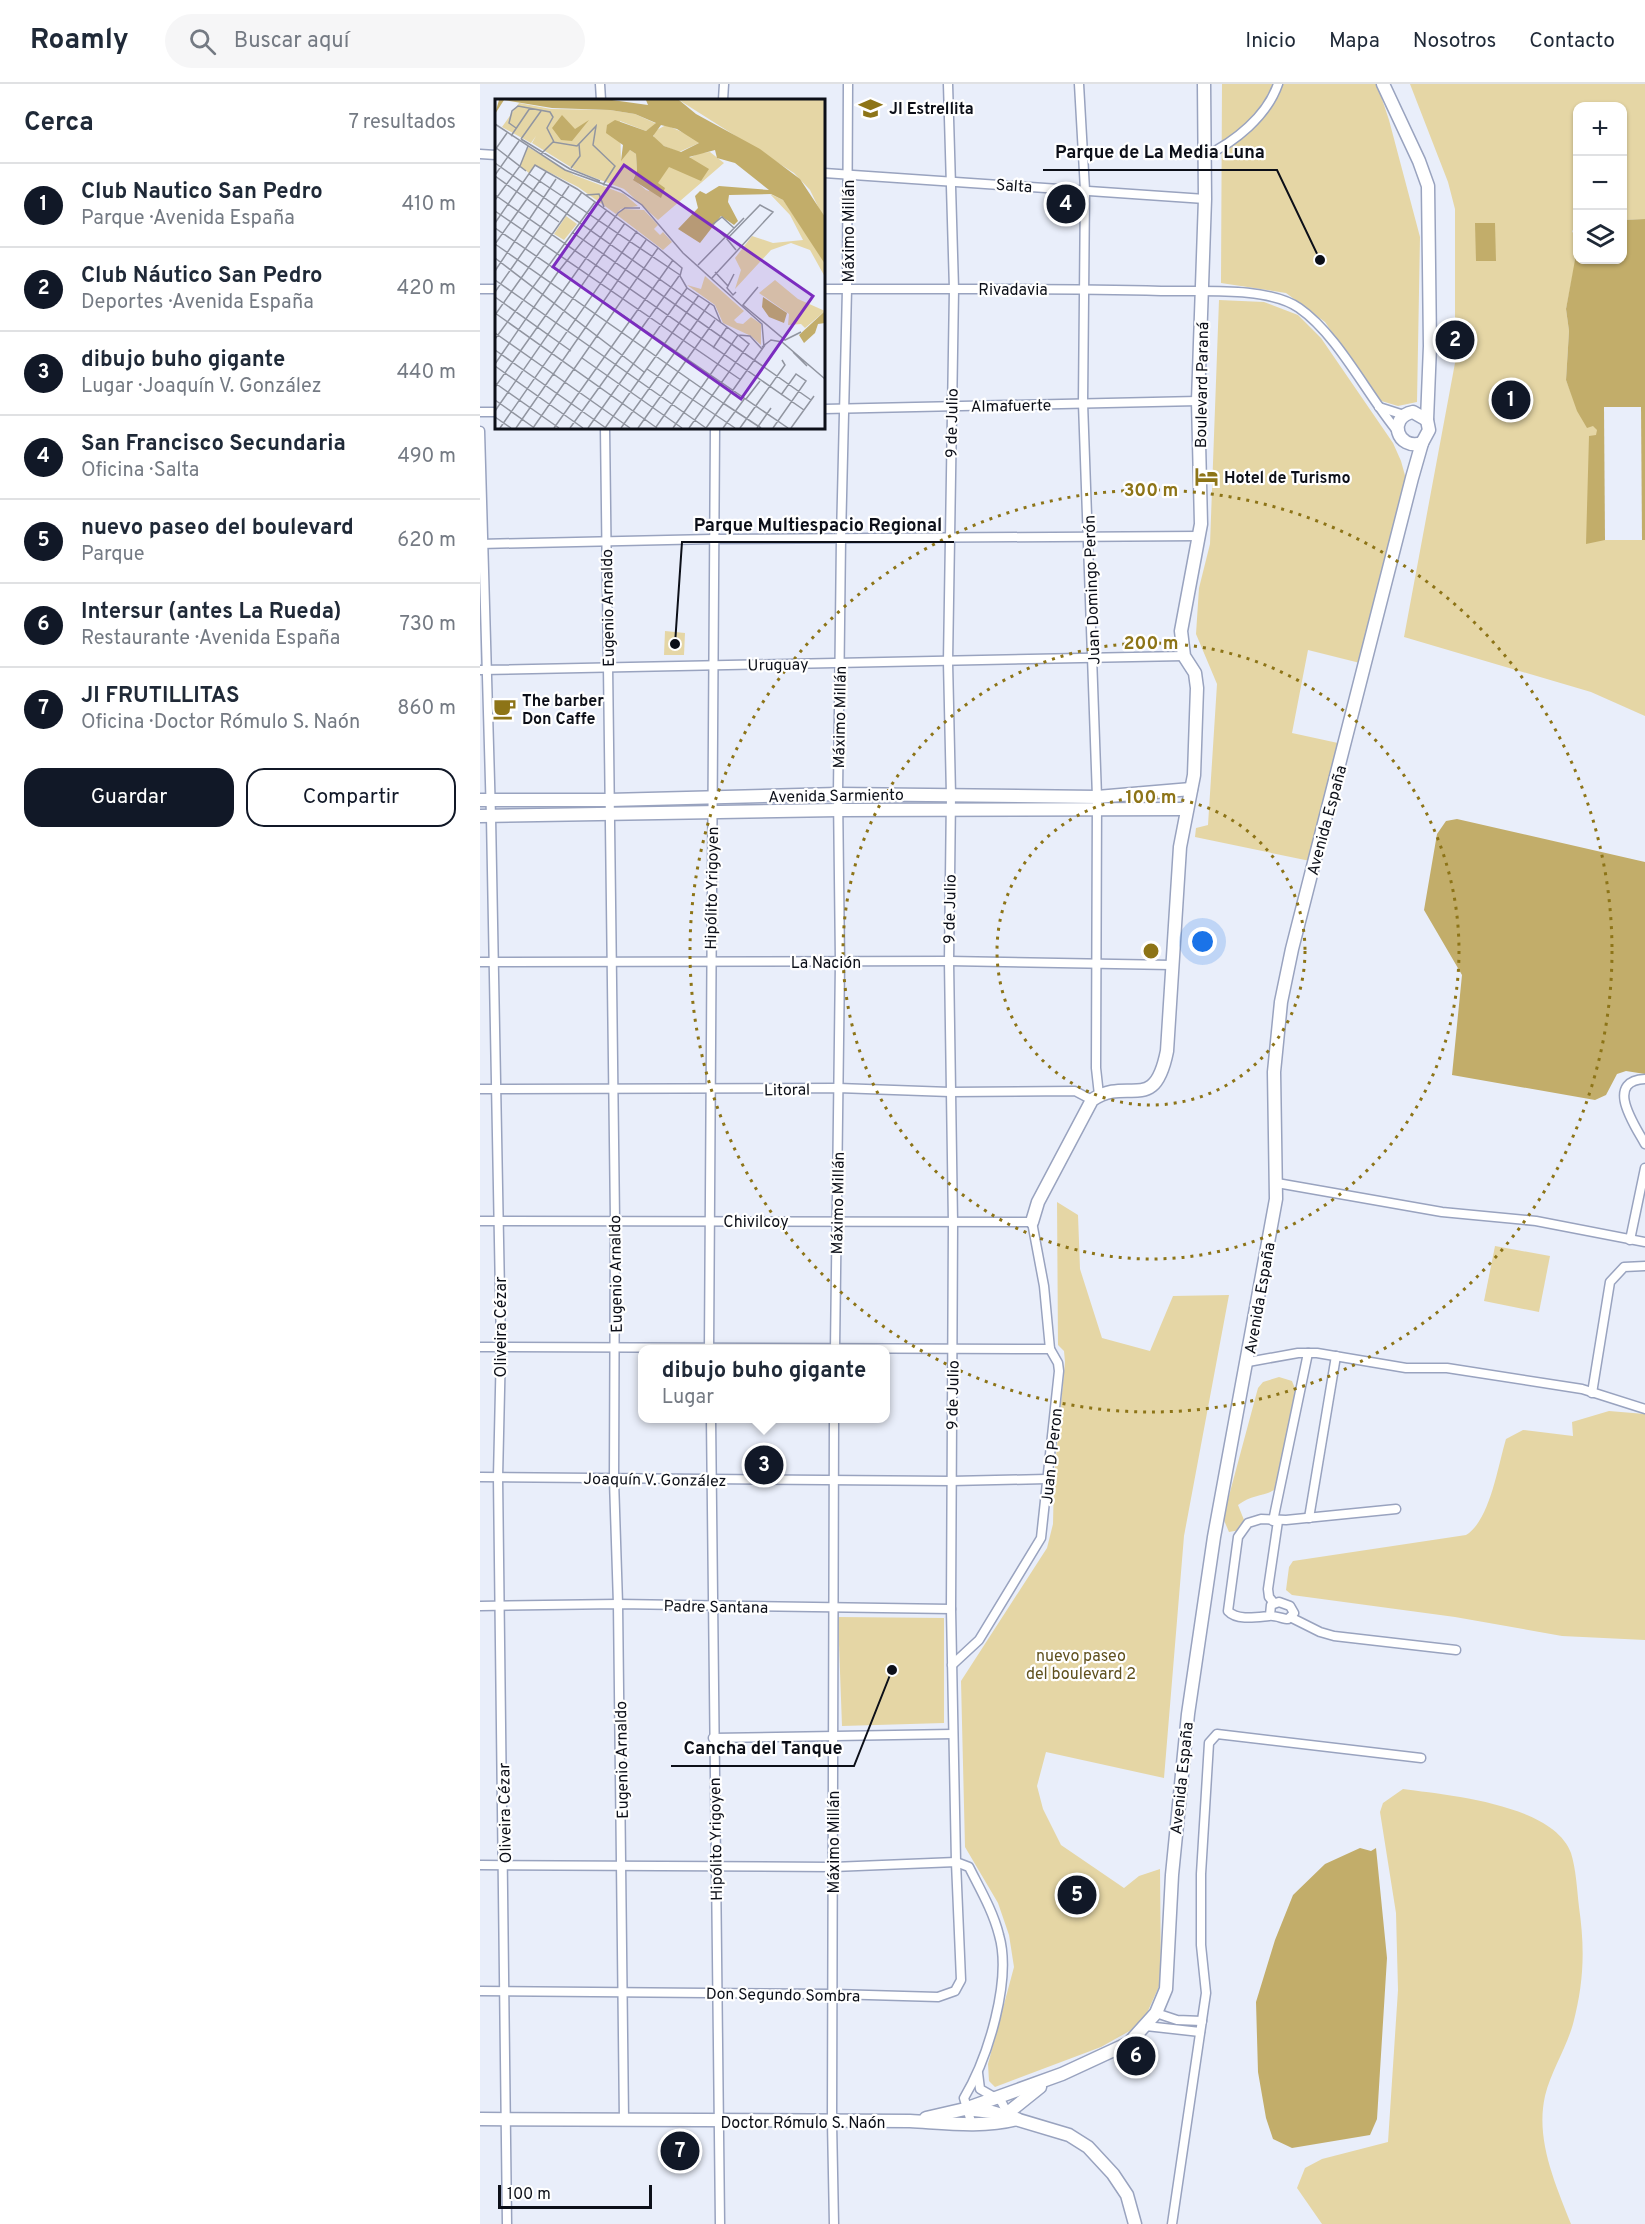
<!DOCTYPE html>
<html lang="es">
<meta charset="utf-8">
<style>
body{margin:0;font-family:Overpass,sans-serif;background:#f6f6f7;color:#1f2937}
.controls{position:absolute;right:18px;top:18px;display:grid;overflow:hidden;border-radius:12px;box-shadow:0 2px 4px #0004}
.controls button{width:54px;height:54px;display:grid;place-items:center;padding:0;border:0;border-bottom:2px solid #e0e1e3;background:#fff;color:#1f2937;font:30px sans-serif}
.scale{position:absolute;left:18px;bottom:15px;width:154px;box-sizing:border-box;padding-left:6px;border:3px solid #0c0f18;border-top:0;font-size:16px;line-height:21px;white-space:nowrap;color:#0c0f18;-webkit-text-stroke:4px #fff;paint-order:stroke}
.you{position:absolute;left:723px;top:858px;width:21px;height:21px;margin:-15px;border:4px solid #fff;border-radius:50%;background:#1a73e8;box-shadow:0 0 0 9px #1a73e833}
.badge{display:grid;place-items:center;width:39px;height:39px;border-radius:50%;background:#111827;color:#fff;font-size:20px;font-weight:700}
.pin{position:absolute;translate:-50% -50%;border:3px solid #fff;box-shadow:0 2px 6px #0006}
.popup{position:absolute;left:158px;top:1261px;width:252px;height:78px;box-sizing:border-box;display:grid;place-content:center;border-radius:12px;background:#fff;filter:drop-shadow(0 2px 4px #0005);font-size:20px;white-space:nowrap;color:#747a83}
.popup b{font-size:22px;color:#1f2937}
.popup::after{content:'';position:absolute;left:50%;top:100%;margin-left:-12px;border:12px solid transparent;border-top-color:#fff}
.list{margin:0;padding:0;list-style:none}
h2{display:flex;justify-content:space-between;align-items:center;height:78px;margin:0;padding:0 24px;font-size:26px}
h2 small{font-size:20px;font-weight:400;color:#747a83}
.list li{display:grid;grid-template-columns:39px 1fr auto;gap:18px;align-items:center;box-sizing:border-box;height:84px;padding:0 24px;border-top:2px solid #e0e1e3}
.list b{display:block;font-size:22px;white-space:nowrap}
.list p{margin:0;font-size:20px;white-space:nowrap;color:#747a83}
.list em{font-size:20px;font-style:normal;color:#747a83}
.actions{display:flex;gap:12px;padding:18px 24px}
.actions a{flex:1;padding:14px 0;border:2px solid #111827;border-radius:18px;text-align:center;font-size:21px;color:#111827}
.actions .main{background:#111827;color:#fff}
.icon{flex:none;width:33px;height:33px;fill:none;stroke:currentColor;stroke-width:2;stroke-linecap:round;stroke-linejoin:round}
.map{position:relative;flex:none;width:1165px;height:2140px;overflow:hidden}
header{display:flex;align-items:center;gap:36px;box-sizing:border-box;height:84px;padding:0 30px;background:#fff;border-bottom:2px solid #e0e1e3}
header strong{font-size:28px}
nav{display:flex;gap:33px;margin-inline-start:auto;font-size:21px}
.search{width:420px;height:54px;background:#f6f6f7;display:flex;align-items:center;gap:15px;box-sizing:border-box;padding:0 21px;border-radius:33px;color:#747a83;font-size:22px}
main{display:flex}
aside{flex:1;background:#fff}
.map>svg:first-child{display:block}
.green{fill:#e5d6a5}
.water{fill:#c2ad6a}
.pier{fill:#e9eefa}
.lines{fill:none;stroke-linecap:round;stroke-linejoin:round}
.street-casing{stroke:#99a3bf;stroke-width:11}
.secondary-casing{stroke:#99a3bf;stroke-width:15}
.street{stroke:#fff;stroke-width:8}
.secondary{stroke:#fff;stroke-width:12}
.ring{fill:none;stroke:#8d7417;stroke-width:3;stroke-dasharray:3 6}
.labels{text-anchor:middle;stroke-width:4.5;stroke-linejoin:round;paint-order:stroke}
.poi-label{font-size:16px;font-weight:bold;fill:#0c0f18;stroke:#fff;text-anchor:start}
.street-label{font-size:16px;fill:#0c0f18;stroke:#fff}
.park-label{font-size:16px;fill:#5f501d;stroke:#fff}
.inset-road{fill:none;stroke:#9195a0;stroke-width:1.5}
.view{fill:#7b2cbf;fill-opacity:0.15;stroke:#7b2cbf;stroke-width:3}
.inset-edge{fill:none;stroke:#0c0f18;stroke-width:3}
.centre{fill:#8d7417;stroke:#fff;stroke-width:3}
.ring-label{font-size:18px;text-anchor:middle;font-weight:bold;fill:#8d7417;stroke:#fff;stroke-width:4.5;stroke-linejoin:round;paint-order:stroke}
.leader{fill:none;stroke:#0c0f18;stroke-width:2}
.callout-dot{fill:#0c0f18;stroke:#fff;stroke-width:2}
.callout-label{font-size:18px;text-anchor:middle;font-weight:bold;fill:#0c0f18;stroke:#fff;stroke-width:4.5;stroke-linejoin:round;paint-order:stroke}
</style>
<header>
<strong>Roamly</strong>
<div class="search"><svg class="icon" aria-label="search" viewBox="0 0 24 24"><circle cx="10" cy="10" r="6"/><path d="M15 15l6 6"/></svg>Buscar aquí</div>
<nav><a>Inicio</a><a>Mapa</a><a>Nosotros</a><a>Contacto</a></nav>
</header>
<main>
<aside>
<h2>Cerca<small>7 resultados</small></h2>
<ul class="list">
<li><span class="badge">1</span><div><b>Club Nautico San Pedro</b><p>Parque · Avenida España</p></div><em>410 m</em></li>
<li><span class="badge">2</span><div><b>Club Náutico San Pedro</b><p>Deportes · Avenida España</p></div><em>420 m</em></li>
<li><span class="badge">3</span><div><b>dibujo buho gigante</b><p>Lugar · Joaquín V. González</p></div><em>440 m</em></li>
<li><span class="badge">4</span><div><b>San Francisco Secundaria</b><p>Oficina · Salta</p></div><em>490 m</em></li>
<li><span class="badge">5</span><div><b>nuevo paseo del boulevard</b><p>Parque</p></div><em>620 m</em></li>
<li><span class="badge">6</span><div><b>Intersur (antes La Rueda)</b><p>Restaurante · Avenida España</p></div><em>730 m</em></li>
<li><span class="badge">7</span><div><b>JI FRUTILLITAS</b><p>Oficina · Doctor Rómulo S. Naón</p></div><em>860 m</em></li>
</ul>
<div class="actions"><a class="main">Guardar</a><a>Compartir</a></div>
</aside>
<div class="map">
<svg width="1165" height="2140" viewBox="0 0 1165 2140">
<rect width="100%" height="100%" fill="#e9eefa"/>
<!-- green -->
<g class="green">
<polygon points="742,0 897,0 909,36 940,153 937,318 918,322 898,316 845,238 806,209 741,199"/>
<polygon points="930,0 1165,0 1165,135 1143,136 1142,22 1098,22 1097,142 1092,147 1097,157 1098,165 1086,225 1089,247 1086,296 1092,311 1165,321 1165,632 1111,608 924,553 975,279 974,276 965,275 965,237 975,236 975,125 968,98"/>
<polygon points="739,216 784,218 818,231 841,254 913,359 921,377 926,395 880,579 828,566 812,649 858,659 830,777 715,753 716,744 728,741 737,600 716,550 719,504 730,460"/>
<polygon points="185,547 205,549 204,571 184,571"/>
<polygon points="577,1118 598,1131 600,1185 622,1254 670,1267 693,1212 749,1211 704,1452 684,1694 566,1668 557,1702 563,1725 581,1761 644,1804 659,1792 680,1785 681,1898 662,1940 621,1963 515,2003 509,1997 508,1980 534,1883 529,1851 518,1819 485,1763 481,1597 567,1464 573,1440 574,1393 585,1278 584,1267 578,1261"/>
<polygon points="1015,1162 1070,1172 1059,1228 1004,1217"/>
<path d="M799,1293L812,1297L819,1315L807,1395C791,1415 776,1407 758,1421L764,1436L760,1446L749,1448L743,1434L778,1304L783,1298Z"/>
<path d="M1129,1327L1165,1330V1556L1082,1552L975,1533L812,1511L806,1506L809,1483L813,1477L986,1451C1010,1437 1018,1381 1026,1355L1043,1346L1093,1352L1092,1338Z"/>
<polygon points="358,1533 464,1534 464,1639 362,1642"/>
<path d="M923,1705C967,1711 1073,1720 1091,1769C1096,1785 1097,1805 1099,1823C1105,1865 1104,1898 1093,1940C1086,1965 1071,1987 1065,2012C1055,2056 1076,2101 1091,2140H842L817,2104L825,2084L842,2075L908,2058L918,1906L916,1829L900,1728L903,1719Z"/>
</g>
<!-- water -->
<g class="water">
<polygon points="1165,135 1165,456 1125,456 1106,460 1109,352 1116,351 1117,346 1113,342 1107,344 1097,327 1086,296 1089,247 1086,225 1097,165 1098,176 1142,176 1143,136"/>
<polygon points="995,139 1015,139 1016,177 996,177"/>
<polygon points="977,735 1165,778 1165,990 1146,987 1137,990 1126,1011 1115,1016 972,991 982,891 944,826 957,750 966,737"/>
<polygon points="880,1764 891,1767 896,1764 907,1874 897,2035 890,2051 812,2064 793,2055 786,2034 778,1988 776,1918 795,1856 813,1811 845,1780"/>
</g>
<!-- pier -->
<polygon class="pier" points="1124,323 1161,323 1162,456 1125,456"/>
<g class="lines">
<defs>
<g id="street">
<polyline points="120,0 121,16"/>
<path d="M468,0L474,205L468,578L471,711L469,877L473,1139L471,1525L476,1778L489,1783C500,1805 513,1827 519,1851C532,1896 508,1974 484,2014L492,2041"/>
<polyline points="599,0 605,106 603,319 617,713 616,984 619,1011"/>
<polyline points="243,16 244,0"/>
<polyline points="0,70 16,71"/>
<path d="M725,72C755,58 787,32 798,0"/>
<polyline points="344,89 725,115"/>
<polyline points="0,205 16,205"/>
<path d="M344,205C456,205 568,204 681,207C718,208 788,202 819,224C858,251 887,311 918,348"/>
<polyline points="899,323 924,331"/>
<polyline points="344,325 718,317"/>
<polyline points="0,328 16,328"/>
<polyline points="125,344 135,1136 134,1396 138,1520 144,2037"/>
<polyline points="0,347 11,733 21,1263 18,1393 27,2140"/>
<polyline points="0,460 233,455 720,452"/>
<polyline points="0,586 704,572"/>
<polyline points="0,878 469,877 692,881"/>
<path d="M1165,995C1123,997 1156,1043 1165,1060"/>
<polyline points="0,1005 358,1004 470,1008 595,1007 612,1016"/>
<polyline points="797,1099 962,1128 1056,1137 1165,1158"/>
<polyline points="0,1137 552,1138 564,1202 570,1265 578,1279 579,1287 561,1454 499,1556 472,1581"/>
<polyline points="1150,1156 1165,1084"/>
<polyline points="0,1263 570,1265"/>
<polyline points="229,1266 235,344"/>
<polyline points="355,1266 360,878 358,710 361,454 367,205 368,0"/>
<polyline points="768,1278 818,1269 837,1269 926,1284 967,1284 1102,1305 1165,1325"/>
<polyline points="1112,1309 1130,1198 1144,1183 1165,1182"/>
<polyline points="231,1334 240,2140"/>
<polyline points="354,1334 352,2038 354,2140"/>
<polyline points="0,1393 471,1397 567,1395"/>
<polyline points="829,1434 856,1272"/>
<polyline points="793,1437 828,1269"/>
<polyline points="794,1519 789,1513 788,1505 798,1437"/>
<polyline points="0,1522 138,1520 471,1525"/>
<path d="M790,1531L791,1521L799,1518L810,1522L814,1529L808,1535C803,1535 795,1531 789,1532C778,1533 757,1537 748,1527L758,1453L768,1439L781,1435L806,1436L916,1425"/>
<polyline points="812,1534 840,1548 854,1552 976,1566"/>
<polyline points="233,1654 473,1650"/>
<polyline points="0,1781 353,1783 476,1778 481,1896 475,1907 458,1913 354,1910 0,1907"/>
<polyline points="676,1929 697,1936 722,1937"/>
<polyline points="666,1942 720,1948"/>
<polyline points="498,1989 500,2005 521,2017 529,2032"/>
<polyline points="692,2140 726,1909 721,1861 721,1790 729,1659 737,1650 941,1674"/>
</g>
<g id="secondary">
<path d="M942,359C917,367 907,333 933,328L947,336"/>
<polyline points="0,716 129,716 358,710 617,713 711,705"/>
<polyline points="0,732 358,726 706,725"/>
<path d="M552,1138L558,1118L612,1016C649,991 674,1032 687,967L700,763L714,691L717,604L715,589L704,572L701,547L721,440L718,317L725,115L724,0"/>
<polyline points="485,2025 582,1990 649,1959 676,1929 686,1905 692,1791 708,1630 734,1453 796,1115 794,988 801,918 812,865 932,394 942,359 949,346 947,336 950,262 948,102 939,77 903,0"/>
<polyline points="446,2034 485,2025 512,2028 589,2051 608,2063 633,2090 647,2111 655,2140"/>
<path d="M0,2035L430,2037C466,2039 502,2044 537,2035"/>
<polyline points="520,2035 560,2003"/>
</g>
</defs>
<!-- street casing -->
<use href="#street" class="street-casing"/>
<!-- secondary casing -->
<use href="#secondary" class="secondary-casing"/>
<!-- street -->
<use href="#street" class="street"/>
<!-- secondary -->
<use href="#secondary" class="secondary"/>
</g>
<!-- distance rings -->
<g class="ring">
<circle cx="671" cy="867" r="154"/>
<circle cx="671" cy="867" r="308"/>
<circle cx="671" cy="867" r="461"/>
</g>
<!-- icons -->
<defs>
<symbol id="school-bare" viewBox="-9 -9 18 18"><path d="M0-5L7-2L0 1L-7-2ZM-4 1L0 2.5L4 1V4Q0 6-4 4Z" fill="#8d7417" stroke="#fff" stroke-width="2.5" paint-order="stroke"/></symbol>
<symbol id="hotel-bare" viewBox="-9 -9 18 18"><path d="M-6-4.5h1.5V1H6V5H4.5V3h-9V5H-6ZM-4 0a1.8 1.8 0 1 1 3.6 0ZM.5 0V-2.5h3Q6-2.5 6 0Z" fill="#8d7417" stroke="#fff" stroke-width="2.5" paint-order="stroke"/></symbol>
<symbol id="cafe-bare" viewBox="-9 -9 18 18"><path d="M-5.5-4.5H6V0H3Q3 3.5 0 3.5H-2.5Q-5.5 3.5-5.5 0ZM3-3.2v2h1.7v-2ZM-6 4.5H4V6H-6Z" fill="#8d7417" stroke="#fff" stroke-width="2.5" paint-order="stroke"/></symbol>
</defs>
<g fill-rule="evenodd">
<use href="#school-bare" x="374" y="8" width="33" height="33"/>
<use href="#hotel-bare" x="710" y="376" width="33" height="33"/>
<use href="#cafe-bare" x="8" y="608" width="33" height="33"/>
</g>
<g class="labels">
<!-- poi labels -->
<g class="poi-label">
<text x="409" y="30">JI Estrellita</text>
<text x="744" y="399">Hotel de Turismo</text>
<text x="42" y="622">The barber<tspan x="42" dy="18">Don Caffe</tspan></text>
</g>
<!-- street labels -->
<g class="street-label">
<text transform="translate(534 101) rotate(4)" y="6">Salta</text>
<text transform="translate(368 147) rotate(-90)" y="6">Máximo Millán</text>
<text x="533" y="211">Rivadavia</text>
<text transform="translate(721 301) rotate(-89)" y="6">Boulevard Paraná</text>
<text transform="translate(531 321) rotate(-1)" y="6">Almafuerte</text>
<text transform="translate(471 339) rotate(-89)" y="6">9 de Julio</text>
<text transform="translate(611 506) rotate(-92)" y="6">Juan Domingo Perón</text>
<text transform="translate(127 524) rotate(-91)" y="6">Eugenio Arnaldo</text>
<text transform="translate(298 580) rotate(-1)" y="6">Uruguay</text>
<text transform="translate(359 633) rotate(-89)" y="6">Máximo Millán</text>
<text transform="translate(356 711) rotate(-1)" y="6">Avenida Sarmiento</text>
<text transform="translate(846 736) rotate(-75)" y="6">Avenida España</text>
<text transform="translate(231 804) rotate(-89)" y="6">Hipólito Yrigoyen</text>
<text transform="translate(469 825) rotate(-89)" y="6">9 de Julio</text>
<text x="346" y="884">La Nación</text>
<text transform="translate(307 1005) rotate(-1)" y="6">Litoral</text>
<text transform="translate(357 1119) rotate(-89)" y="6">Máximo Millán</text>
<text x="276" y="1143">Chivilcoy</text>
<text transform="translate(135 1190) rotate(-91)" y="6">Eugenio Arnaldo</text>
<text transform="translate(779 1214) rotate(-80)" y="6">Avenida España</text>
<text transform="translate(20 1243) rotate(-90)" y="6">Oliveira Cézar</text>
<text transform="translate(472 1311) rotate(-89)" y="6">9 de Julio</text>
<text transform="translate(571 1372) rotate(-84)" y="6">Juan D Peron</text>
<text transform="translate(175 1395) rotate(1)" y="6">Joaquín V. González</text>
<text transform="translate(236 1522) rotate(1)" y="6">Padre Santana</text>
<text transform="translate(141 1676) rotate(-91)" y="6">Eugenio Arnaldo</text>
<text transform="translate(701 1694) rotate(-84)" y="6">Avenida España</text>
<text transform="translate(24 1729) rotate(-91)" y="6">Oliveira Cézar</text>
<text transform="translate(235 1755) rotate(-91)" y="6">Hipólito Yrigoyen</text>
<text transform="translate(353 1758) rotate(-90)" y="6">Máximo Millán</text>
<text transform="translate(303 1910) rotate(1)" y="6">Don Segundo Sombra</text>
<text x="323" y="2044">Doctor Rómulo S. Naón</text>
</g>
<!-- park labels -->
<g class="park-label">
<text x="601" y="1577">nuevo paseo<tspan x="601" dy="18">del boulevard 2</tspan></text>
</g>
</g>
<!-- overview -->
<g transform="translate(15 15)">
<rect width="330" height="330" fill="#e9eefa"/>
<path d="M184,1H330V122L315,91L299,74ZM24,4L56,10L115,11L140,15L162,25L151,32L125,22L126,61L135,51L141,55L142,72L138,80L151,91L154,92L172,66L206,81L194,59L205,54L215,53L229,64L163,121L129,90L82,72L37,44L41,37L36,44L7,28ZM171,26L203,40L204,44L184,53L169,47L159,40L158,33ZM33,48L79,76L129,95L143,107L126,110L121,115L83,88L40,66L34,74L25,67ZM275,95L288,101L323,151L330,165V178L315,151L296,144L276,151L240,190L246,171L240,159L257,137L278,144L308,141L295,116ZM128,110L149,111L163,126L159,130L165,136L168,133L177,143L168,151L122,116ZM71,117L82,125L69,141L59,135ZM210,177L249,212L239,221L242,224L248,225L256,218L266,225V246L256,237L228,224L220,206L192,186L206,190ZM280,181L303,200L330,212L310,229L306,225L293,226L294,215L264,194Z" fill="#e5d6a5"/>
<path d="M4,1H117L153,6L151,1H184L201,15L265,50L305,80L330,118V165L288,101L276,95L234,96L233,103L243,122L239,126L226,117L205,144L183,130L203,109L200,97L205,92L211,95L224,87L274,91L240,64L222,59L220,51L194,58L214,70L206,82L174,68L163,84L170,89L166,99L138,81L142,72L141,55L135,51L126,62L128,46L111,34L112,26L120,21L151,32L161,24L140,15L115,11L57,9L9,1L0,15ZM166,26L182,30L204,44L186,53L169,47L158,37ZM67,16L80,30L94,21L77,42L66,41L57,29ZM268,198L292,214L289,224L274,218L267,208ZM330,212V224L323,225L320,234L309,244L304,236Z" fill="#c2ad6a" fill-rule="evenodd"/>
<path class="inset-road" d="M0,25L70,71L125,91L147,106L188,154L267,225L269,248M21,29L14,24L17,12L23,7L55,13L58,18L52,29L59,43M16,37L35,9M26,40L75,70L105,82M26,40L46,12M0,48L31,72M0,51L12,34M46,55L58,43L82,47L101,27L98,46L120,67L108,86M0,64L221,220L243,236L255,237L267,250M76,69L85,57L84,45M34,75L185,176M0,76L24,42M0,77L64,123M0,96L309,311M91,96L104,95L109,108M0,101L25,67L33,47M0,112L246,281M0,124L40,66L82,90L162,148L187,169L185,177L192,189M0,129L293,329M77,133L316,301M230,138L217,126L227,118L239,129M0,145L228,304M0,145L51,73M0,159L149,273M203,166L249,119M0,172L61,80M220,173L233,187M239,175L232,189L238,196L241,193M217,179L278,113L265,106L232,140L241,151M0,181L211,329M263,188L248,206L290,241L306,233M192,189L219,207L226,224M0,193L74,87M0,198L76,252M0,214L162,329M0,216L87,93M0,234L135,329M0,240L100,103M267,248L276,241L287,243L330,280M218,249L232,228M0,251L111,329M298,253L312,267M87,259L187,329M0,265L63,173L112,111M0,267L88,329M152,270L240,329M0,284L64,329M0,288L123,114L130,109H145M251,300L265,282M0,301L38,328M228,304L266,329M0,312L130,124M0,318L16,329M161,328L194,281M5,329L142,132M21,329L151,141M38,329L163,149M59,329L178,161M75,329L184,177M93,329L192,189M110,329L204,196M126,329L215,204M143,329L220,221M178,329L243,236L254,245L194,329M211,329L270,246M228,329L250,299M245,329L290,266L287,261M262,329L276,309M278,329L311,282L301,275L286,296M296,329L319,297"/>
<path class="view" d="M129,66L318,197L246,300L58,168Z"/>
<rect width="330" height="330" class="inset-edge"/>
</g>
<circle cx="671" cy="867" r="9" class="centre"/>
<g class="ring-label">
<text x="671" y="412">300 m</text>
<text x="671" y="565">200 m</text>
<text x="671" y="719">100 m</text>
</g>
<!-- callouts -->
<path class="leader" d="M840 176L797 86H563M195 560L202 458H474M412 1586L374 1682H191"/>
<g class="callout-dot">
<circle cx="840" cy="176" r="6"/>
<circle cx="195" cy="560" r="6"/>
<circle cx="412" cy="1586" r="6"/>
</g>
<g class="callout-label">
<text x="680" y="74">Parque de La Media Luna</text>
<text x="338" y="447">Parque Multiespacio Regional</text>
<text x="283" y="1670">Cancha del Tanque</text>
</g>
</svg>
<div class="controls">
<button>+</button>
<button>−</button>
<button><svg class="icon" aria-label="layers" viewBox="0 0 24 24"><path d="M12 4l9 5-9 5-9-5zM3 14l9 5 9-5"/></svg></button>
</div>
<div class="scale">100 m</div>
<div class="you"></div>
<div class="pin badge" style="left:1031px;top:316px">1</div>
<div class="pin badge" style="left:975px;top:256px">2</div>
<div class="pin badge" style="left:284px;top:1381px">3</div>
<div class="popup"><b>dibujo buho gigante</b>Lugar</div>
<div class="pin badge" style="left:586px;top:120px">4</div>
<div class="pin badge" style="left:597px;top:1811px">5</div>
<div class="pin badge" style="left:656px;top:1972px">6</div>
<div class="pin badge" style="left:200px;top:2067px">7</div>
</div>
</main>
